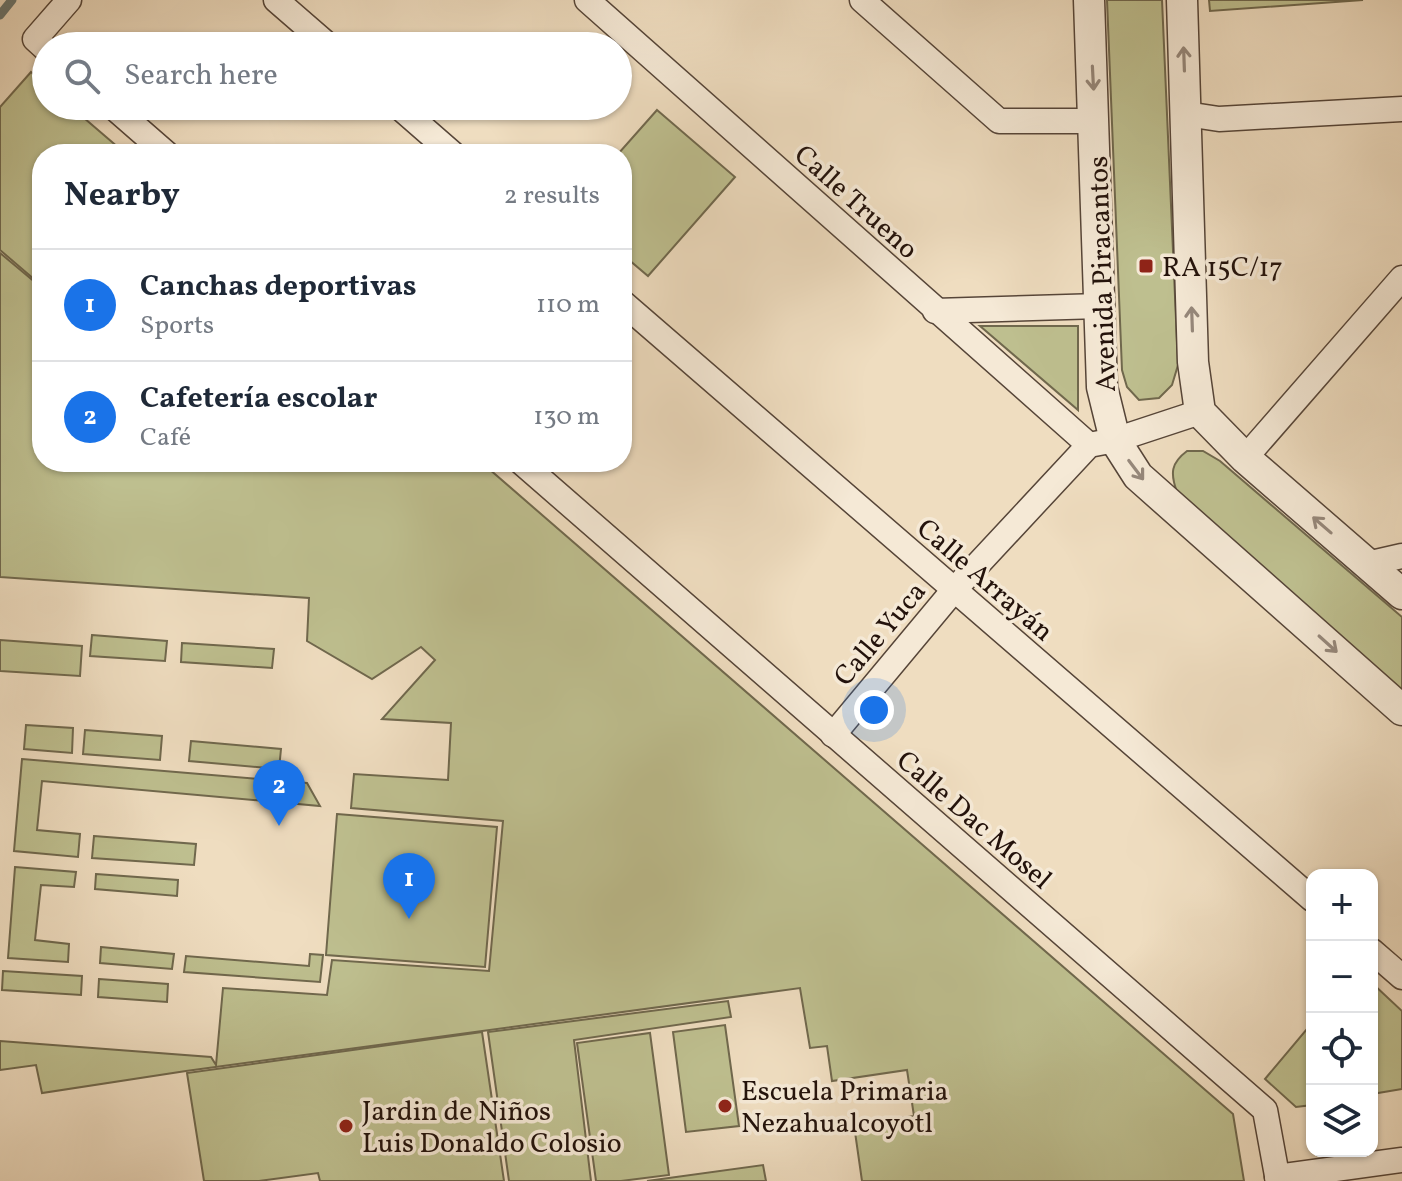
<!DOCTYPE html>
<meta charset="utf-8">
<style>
body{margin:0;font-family:Vollkorn,serif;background:#f2f2f3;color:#1f2937}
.controls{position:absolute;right:24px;bottom:24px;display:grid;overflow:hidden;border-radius:16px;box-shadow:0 2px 6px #0004}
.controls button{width:72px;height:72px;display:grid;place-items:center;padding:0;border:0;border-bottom:2px solid #e0e1e3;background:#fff;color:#1f2937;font:40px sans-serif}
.you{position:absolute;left:874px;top:710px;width:28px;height:28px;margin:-20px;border:6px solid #fff;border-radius:50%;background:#1a73e8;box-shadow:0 0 0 12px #1a73e833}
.badge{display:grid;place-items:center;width:52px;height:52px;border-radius:50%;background:#1a73e8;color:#fff;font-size:26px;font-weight:700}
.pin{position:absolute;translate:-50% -66px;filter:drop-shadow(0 2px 4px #0008)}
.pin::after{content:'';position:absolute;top:42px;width:28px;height:24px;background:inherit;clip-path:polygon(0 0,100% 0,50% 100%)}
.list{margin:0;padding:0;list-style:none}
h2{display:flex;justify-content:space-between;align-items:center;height:104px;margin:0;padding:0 32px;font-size:34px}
h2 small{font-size:26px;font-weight:400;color:#747a83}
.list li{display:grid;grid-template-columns:52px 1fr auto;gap:24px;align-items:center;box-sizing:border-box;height:112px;padding:0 32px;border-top:2px solid #e0e1e3}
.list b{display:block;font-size:30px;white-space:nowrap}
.list p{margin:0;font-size:26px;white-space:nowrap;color:#747a83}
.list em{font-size:26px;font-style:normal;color:#747a83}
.icon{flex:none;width:44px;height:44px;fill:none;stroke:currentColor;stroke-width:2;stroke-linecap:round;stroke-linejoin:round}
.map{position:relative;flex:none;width:1402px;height:1181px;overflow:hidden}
.search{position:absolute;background:#fff;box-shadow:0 2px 6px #0004;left:32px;top:32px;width:600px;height:88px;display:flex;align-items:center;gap:20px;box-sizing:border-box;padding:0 28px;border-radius:44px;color:#747a83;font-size:30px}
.panel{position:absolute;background:#fff;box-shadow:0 2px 6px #0004;left:32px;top:144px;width:600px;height:328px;border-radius:32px}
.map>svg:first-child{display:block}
.green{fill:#bebf8f;stroke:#70684d;stroke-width:2}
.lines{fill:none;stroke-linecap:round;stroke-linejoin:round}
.stream{stroke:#6a7771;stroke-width:9}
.minor-casing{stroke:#564538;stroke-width:27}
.tertiary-casing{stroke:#564538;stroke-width:33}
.minor{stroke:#f5e9d6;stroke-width:24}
.tertiary{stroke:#f5e9d6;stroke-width:30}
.oneway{stroke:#96887b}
.poi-dot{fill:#8f2418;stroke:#f5e9d6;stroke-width:3}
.labels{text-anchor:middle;stroke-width:7;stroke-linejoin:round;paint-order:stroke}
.street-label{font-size:28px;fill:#23120b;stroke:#f5e9d6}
.poi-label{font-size:28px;fill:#23120b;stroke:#f5e9d6;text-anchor:start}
</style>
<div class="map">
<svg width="1402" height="1181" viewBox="0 0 1402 1181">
<rect width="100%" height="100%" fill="#efddc0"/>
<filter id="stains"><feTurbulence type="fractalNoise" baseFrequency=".0025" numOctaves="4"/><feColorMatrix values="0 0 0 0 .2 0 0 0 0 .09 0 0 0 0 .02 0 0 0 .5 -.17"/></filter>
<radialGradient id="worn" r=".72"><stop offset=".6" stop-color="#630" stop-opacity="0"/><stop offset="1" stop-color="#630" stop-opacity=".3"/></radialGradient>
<!-- green -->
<g class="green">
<polygon points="1107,0 1162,0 1178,365 1172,385 1159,398 1139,400 1127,387 1122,370"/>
<polygon points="1209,0 1363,0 1210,11"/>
<polygon points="31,72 46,85 46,106 70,106 126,154 42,154 42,286 0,250 0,107"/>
<polygon points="657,110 735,177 648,276 622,254 622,154 618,154"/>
<polygon points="0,253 42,288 42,462 481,462 1233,1114 1244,1181 862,1181 854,1125 914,1116 907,1070 832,1081 827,1046 810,1048 800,988 186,1071 42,1093 36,1065 0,1070 0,1041 211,1057 216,1065 223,988 327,995 332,960 489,971 503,821 351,808 354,774 448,780 451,723 382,719 435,660 421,647 372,679 307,641 309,598 0,577"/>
<polygon points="980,326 1078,326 1078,410"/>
<path d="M1187,451H1203L1220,461L1402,617V690L1177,492C1170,473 1171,463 1187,451Z"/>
<polygon points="92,635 167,641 165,661 90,656"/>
<polygon points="0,640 82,646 80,676 0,671"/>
<polygon points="182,643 274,649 272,668 181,662"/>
<polygon points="26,725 73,728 72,753 24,749"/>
<polygon points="85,730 162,736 160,760 83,754"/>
<polygon points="191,741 281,749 279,769 189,761"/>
<polygon points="22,759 307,783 320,806 42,781 37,830 80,834 78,857 14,851"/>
<polygon points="337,814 497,827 485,967 326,955"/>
<polygon points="94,836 196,844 194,865 92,858"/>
<polygon points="15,867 76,872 74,887 41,885 35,940 69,944 68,962 8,958"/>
<polygon points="96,874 178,880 177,896 95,889"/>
<polygon points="101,947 174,954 172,969 100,963"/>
<polygon points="310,954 323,955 320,982 184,972 186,956 309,966"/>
<polygon points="3,971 82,976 81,995 2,990"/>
<polygon points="99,979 168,984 167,1002 98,997"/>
<polygon points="1372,983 1402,1011 1402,1089 1372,1094"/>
<polygon points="728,1001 731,1017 574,1040 591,1181 509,1181 488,1032"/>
<polygon points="1312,1023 1312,1105 1296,1107 1265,1079"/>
<polygon points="725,1025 739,1126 686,1132 673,1032"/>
<polygon points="482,1032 504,1181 320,1181 318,1173 259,1181 204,1181 187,1073"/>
<polygon points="650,1033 669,1175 621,1181 596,1181 577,1043"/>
<polygon points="763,1165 766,1181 647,1181"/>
</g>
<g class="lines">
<!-- stream -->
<polyline class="stream" points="0,15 12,0"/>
<defs>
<g id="minor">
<polyline points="276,0 329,46"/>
<polyline points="587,0 1089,445"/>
<polyline points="862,0 999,121 1095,121"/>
<polyline points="46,49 35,39 69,0"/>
<polyline points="112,106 167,154"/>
<polyline points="398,106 453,154"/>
<polyline points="1186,114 1219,119 1402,109"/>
<polyline points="622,302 1312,899"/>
<polyline points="935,311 1100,306"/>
<polyline points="1245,458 1402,278"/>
<polyline points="521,462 1265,1110 1278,1181"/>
<polyline points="1367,564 1402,556"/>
<polyline points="833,735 953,591 1089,445 1115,440 1200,412"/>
<polyline points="1372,951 1402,977"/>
<polyline points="1277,1177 1402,1160"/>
</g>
<g id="tertiary">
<polyline points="1089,0 1102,387 1115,440 1138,476 1402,710"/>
<polyline points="1182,0 1193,362 1200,412 1245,458 1402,594"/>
</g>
</defs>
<!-- minor casing -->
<use href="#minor" class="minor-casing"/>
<!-- tertiary casing -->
<use href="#tertiary" class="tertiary-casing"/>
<!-- minor -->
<use href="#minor" class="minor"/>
<!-- tertiary -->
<use href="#tertiary" class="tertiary"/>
</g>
<!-- one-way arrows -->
<defs><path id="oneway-shaft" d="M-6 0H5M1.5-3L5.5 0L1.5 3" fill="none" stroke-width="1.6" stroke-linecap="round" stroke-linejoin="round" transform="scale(2)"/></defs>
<g class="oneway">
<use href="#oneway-shaft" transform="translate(1184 59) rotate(-92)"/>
<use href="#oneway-shaft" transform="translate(1093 78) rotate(87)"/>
<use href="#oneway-shaft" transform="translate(1192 319) rotate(-92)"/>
<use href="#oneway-shaft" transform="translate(1136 470) rotate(53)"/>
<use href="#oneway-shaft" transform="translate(1322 525) rotate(-139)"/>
<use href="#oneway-shaft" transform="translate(1328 644) rotate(42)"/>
</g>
<!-- markers -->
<g class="poi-dot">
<rect x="1138" y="258" width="16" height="16" rx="4"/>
<circle cx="725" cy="1106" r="8"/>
<circle cx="346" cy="1126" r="8"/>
</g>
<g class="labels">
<!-- street labels -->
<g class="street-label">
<text transform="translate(857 201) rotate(42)" y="10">Calle Trueno</text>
<text transform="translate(1101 274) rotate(-92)" y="10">Avenida Piracantos</text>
<text transform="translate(986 579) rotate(41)" y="10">Calle Arrayán</text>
<text transform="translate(879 633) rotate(-50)" y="10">Calle Yuca</text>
<text transform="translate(975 819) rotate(41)" y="10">Calle Dac Mosel</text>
</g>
<!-- poi labels -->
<g class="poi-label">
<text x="1162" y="276">RA 15C/17</text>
<text x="741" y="1100">Escuela Primaria<tspan x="741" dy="32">Nezahualcoyotl</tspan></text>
<text x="362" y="1120">Jardin de Niños<tspan x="362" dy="32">Luis Donaldo Colosio</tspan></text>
</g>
</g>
<rect width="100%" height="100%" filter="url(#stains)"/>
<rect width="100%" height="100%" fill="url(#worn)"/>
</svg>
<div class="controls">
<button>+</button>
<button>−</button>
<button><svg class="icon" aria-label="locate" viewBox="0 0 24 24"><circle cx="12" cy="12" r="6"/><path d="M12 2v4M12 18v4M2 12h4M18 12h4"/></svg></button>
<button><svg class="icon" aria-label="layers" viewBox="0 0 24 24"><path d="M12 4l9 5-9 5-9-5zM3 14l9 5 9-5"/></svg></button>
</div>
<div class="you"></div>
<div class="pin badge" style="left:409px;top:919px">1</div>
<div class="pin badge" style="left:279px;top:826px">2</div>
<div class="search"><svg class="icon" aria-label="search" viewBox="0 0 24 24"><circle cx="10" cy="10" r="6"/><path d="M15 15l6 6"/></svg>Search here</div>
<section class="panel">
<h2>Nearby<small>2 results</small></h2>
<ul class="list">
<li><span class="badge">1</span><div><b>Canchas deportivas</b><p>Sports</p></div><em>110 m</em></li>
<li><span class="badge">2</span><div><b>Cafetería escolar</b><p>Café</p></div><em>130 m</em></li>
</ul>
</section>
</div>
